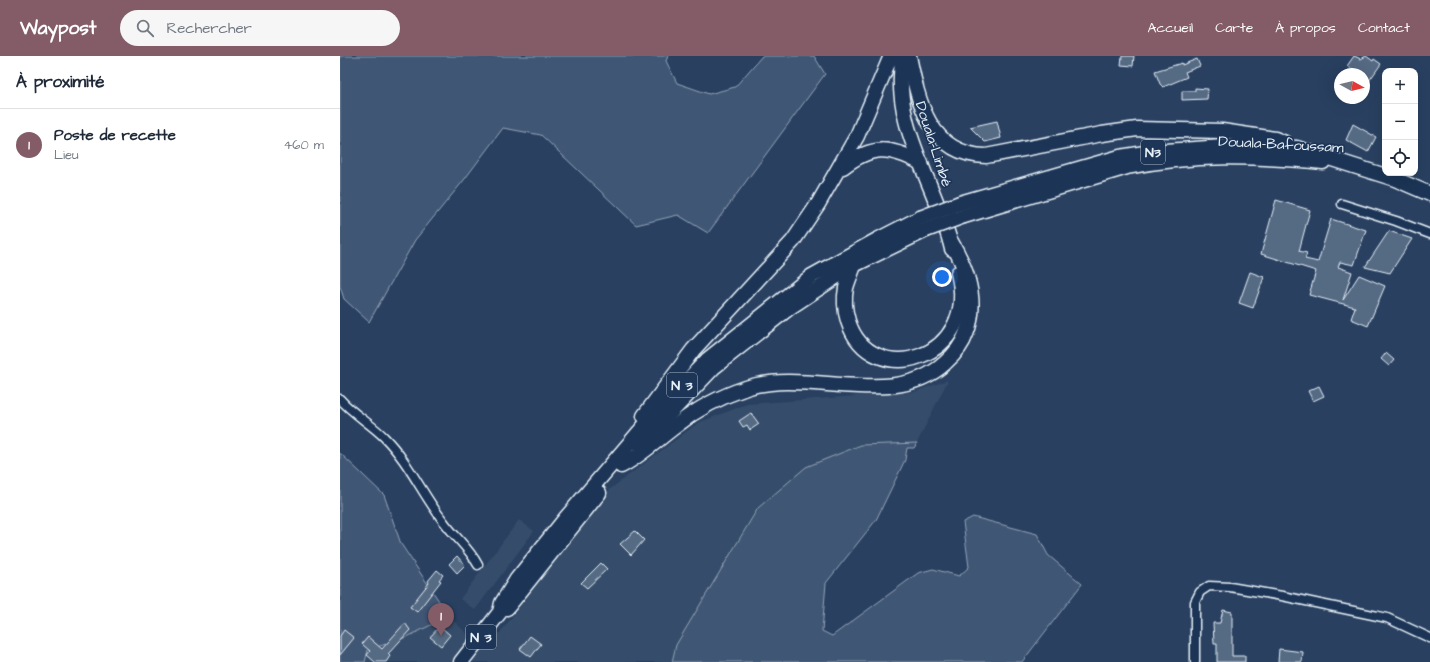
<!DOCTYPE html>
<html lang="fr">
<meta charset="utf-8">
<style>
body{margin:0;font-family:"Architects Daughter",sans-serif;background:#f6f6f7;color:#1f2937}
.controls{position:absolute;right:12px;top:12px;display:grid;overflow:hidden;border-radius:8px;box-shadow:0 4px 16px #0002}
.controls button{width:36px;height:36px;display:grid;place-items:center;padding:0;border:0;border-bottom:1px solid #e0e1e3;background:#fff;color:#1f2937;font:20px sans-serif}
.compass{position:absolute;left:994px;top:12px;width:36px;height:36px;border-radius:50%;background:#fff;box-shadow:0 4px 16px #0002;rotate:98deg}
.you{position:absolute;left:602px;top:221px;width:14px;height:14px;margin:-10px;border:3px solid #fff;border-radius:50%;background:#1a73e8;box-shadow:0 0 0 6px #1a73e833}
.badge{display:grid;place-items:center;width:26px;height:26px;border-radius:50%;background:#845c67;color:#fff;font-size:13px;font-weight:700}
.pin{position:absolute;translate:-50% -33px;filter:drop-shadow(0 1px 2px #0008)}
.pin::after{content:'';position:absolute;top:21px;width:14px;height:12px;background:inherit;clip-path:polygon(0 0,100% 0,50% 100%)}
.list{margin:0;padding:0;list-style:none}
h2{display:flex;justify-content:space-between;align-items:center;height:52px;margin:0;padding:0 16px;font-size:17px}
h2 small{font-size:13px;font-weight:400;color:#747a83}
.list li{display:grid;grid-template-columns:26px 1fr auto;gap:12px;align-items:center;box-sizing:border-box;height:72px;padding:0 16px;border-top:1px solid #e0e1e3}
.list b{display:block;font-size:15px;white-space:nowrap}
.list p{margin:0;font-size:13px;white-space:nowrap;color:#747a83}
.list em{font-size:13px;font-style:normal;color:#747a83}
.icon{flex:none;width:22px;height:22px;fill:none;stroke:currentColor;stroke-width:2;stroke-linecap:round;stroke-linejoin:round}
.map{position:relative;flex:none;width:1090px;height:606px;overflow:hidden}
header{display:flex;align-items:center;gap:24px;box-sizing:border-box;height:56px;padding:0 20px;background:#845c67;color:#fff}
header strong{font-size:19px}
nav{display:flex;gap:22px;margin-inline-start:auto;font-size:14px}
.search{width:280px;height:36px;background:#f6f6f7;display:flex;align-items:center;gap:10px;box-sizing:border-box;padding:0 14px;border-radius:22px;color:#747a83;font-size:15px}
main{display:flex}
aside{flex:1;background:#fff}
.map>svg:first-child{display:block}
.built{fill:#364d6b}
.green{fill:#415774;stroke:#94a4b6}
.building{fill:#556a83;stroke:#e8f1f8}
.lines{fill:none;stroke-linecap:round;stroke-linejoin:round}
.street-casing{stroke:#e8f1f8;stroke-width:11}
.highway-casing{stroke:#e8f1f8;stroke-width:17}
.street{stroke:#1d3557;stroke-width:8}
.highway{stroke:#1d3557;stroke-width:14}
.highway-bridge-casing{stroke:#e8f1f8;stroke-width:17;stroke-linecap:butt}
.highway-bridge{stroke:#1d3557;stroke-width:14}
.labels{text-anchor:middle;stroke-width:3.5;stroke-linejoin:round;paint-order:stroke}
.shield{fill:#1d3557;stroke:#abb9c8;stroke-width:1}
.shield-label{font-size:14px;font-weight:bold;fill:#e8f1f8}
.street-label{font-size:15px;fill:#e8f1f8;stroke:#1d3557}
</style>
<header>
<strong>Waypost</strong>
<div class="search"><svg class="icon" aria-label="search" viewBox="0 0 24 24"><circle cx="10" cy="10" r="6"/><path d="M15 15l6 6"/></svg>Rechercher</div>
<nav><a>Accueil</a><a>Carte</a><a>À propos</a><a>Contact</a></nav>
</header>
<main>
<aside>
<h2>À proximité<small></small></h2>
<ul class="list">
<li><span class="badge">1</span><div><b>Poste de recette</b><p>Lieu</p></div><em>460 m</em></li>
</ul>
</aside>
<div class="map">
<svg width="1090" height="606" viewBox="0 0 1090 606">
<rect width="100%" height="100%" fill="#294061"/>
<filter id="ink" filterUnits="userSpaceOnUse"><feTurbulence type="fractalNoise" baseFrequency=".025" numOctaves="2"/><feDisplacementMap in="SourceGraphic" scale="8" xChannelSelector="R" yChannelSelector="G"/><feConvolveMatrix kernelMatrix="1 2 1 2 8 2 1 2 1" color-interpolation-filters="sRGB"/></filter>
<g filter="url(#ink)">
<!-- built -->
<g class="built">
<polygon points="608,324 577,387 521,389 418,452 336,589 332,606 25,606 28,594 67,581 109,560 129,580 160,577 269,434 358,367 407,348 574,336"/>
<polygon points="179,464 194,475 135,554 120,543"/>
</g>
<!-- green -->
<g class="green">
<polygon points="0,0 328,0 326,5 337,27 369,38 395,31 422,0 474,0 485,18 368,177 338,159 296,169 201,79 163,72 124,124 75,184 29,266 4,243 0,230"/>
<polygon points="577,387 574,392 567,392 565,404 536,464 486,527 482,575 492,580 578,517 593,513 619,520 629,511 623,466 633,461 697,478 708,499 742,528 682,606 332,606 336,589 418,452 466,411 521,389"/>
<polygon points="0,397 44,439 61,488 109,560 67,581 28,594 25,606 0,606"/>
</g>
<!-- building -->
<g class="building">
<polygon points="782,0 794,0 793,10 781,9"/>
<polygon points="1014,0 1021,3 1026,0 1033,5 1034,3 1041,8 1029,25 1024,22 1024,18 1019,18 1007,10"/>
<polygon points="857,3 860,10 845,16 847,21 823,31 820,28 815,15 842,7 842,9"/>
<polygon points="855,32 868,33 867,43 842,44 842,35 855,35"/>
<polygon points="657,65 661,82 645,86 630,71"/>
<polygon points="1013,68 1036,81 1028,96 1006,84"/>
<polygon points="936,144 970,154 959,195 967,197 965,203 978,206 991,163 1026,174 1014,209 1000,206 998,211 1012,216 1003,244 1019,219 1045,230 1028,270 1011,263 1015,251 969,239 976,215 921,198"/>
<polygon points="1049,175 1072,183 1050,217 1025,211"/>
<polygon points="910,216 924,221 913,252 899,247"/>
<polygon points="1046,297 1054,304 1049,310 1041,303"/>
<polygon points="979,330 984,340 973,345 968,335"/>
<polygon points="411,357 419,368 410,374 407,369 403,371 399,365"/>
<polygon points="295,475 304,484 291,499 280,488"/>
<polygon points="117,500 125,509 117,517 109,508"/>
<polygon points="261,507 267,513 247,532 241,527"/>
<polygon points="97,514 103,519 99,524 101,525 77,556 70,551 89,527 88,525"/>
<polygon points="883,554 892,556 892,600 905,600 905,606 877,606 877,588 874,588 873,567 880,567"/>
<polygon points="65,567 70,574 48,598 50,600 46,606 35,606 27,599 30,595 22,588 28,581 42,593"/>
<polygon points="100,570 110,579 101,590 90,581"/>
<polygon points="4,574 14,582 0,599 0,580"/>
<polygon points="190,580 201,588 191,601 180,593"/>
<polygon points="939,593 963,596 962,606 938,606"/>
</g>
<g class="lines">
<defs>
<g id="street">
<polyline points="1002,148 1056,165 1090,178"/>
<path d="M0,343C13,358 30,367 44,381C69,406 82,438 104,466C115,481 129,492 138,509"/>
<polyline points="855,606 855,546 860,536 869,530 890,531 942,540 1047,562 1090,582"/>
</g>
<g id="highway">
<path d="M563,0C550,70 597,128 612,193"/>
<path d="M569,0C578,45 589,99 646,100L762,78L797,73L882,75L935,83L945,87"/>
<path d="M503,111C532,89 549,90 581,107"/>
<polyline points="620,147 780,101 811,96 898,90 957,92 1055,123 1090,138"/>
<path d="M624,160L787,111C854,98 915,100 983,106"/>
<path d="M514,209C512,216 508,224 506,232C504,242 505,255 508,265C531,337 641,302 618,217"/>
<polyline points="304,360 353,294 453,185 478,148 517,80 551,0"/>
<polyline points="300,389 374,311 449,252 514,209 586,174"/>
<path d="M281,410C302,399 318,383 337,369C357,353 382,340 406,332C468,311 553,355 605,307C614,299 622,290 626,278C639,246 627,212 610,184"/>
<polyline points="167,552 259,437"/>
<polyline points="121,606 160,556 162,547 177,523 225,463 312,361 367,304 472,220 537,184 580,162"/>
</g>
</defs>
<!-- street casing -->
<use href="#street" class="street-casing"/>
<!-- highway casing -->
<use href="#highway" class="highway-casing"/>
<!-- street -->
<use href="#street" class="street"/>
<!-- highway -->
<use href="#highway" class="highway"/>
<defs>
<g id="highway-bridge">
<polyline points="580,162 620,147"/>
<polyline points="586,174 624,160"/>
</g>
</defs>
<!-- highway-bridge casing -->
<use href="#highway-bridge" class="highway-bridge-casing"/>
<!-- highway-bridge -->
<use href="#highway-bridge" class="highway-bridge"/>
</g>
</g>
<g class="labels">
<!-- shield labels -->
<g class="shield">
<rect x="801" y="84" width="24" height="24" rx="3"/>
<rect x="327" y="317" width="30" height="24" rx="3"/>
<rect x="126" y="569" width="30" height="24" rx="3"/>
</g>
<g class="shield-label">
<text x="813" y="101">N3</text>
<text x="342" y="334">N 3</text>
<text x="141" y="586">N 3</text>
</g>
<!-- street labels -->
<g class="street-label">
<text transform="translate(594 88) rotate(72)" y="5">Douala-Limbé</text>
<text transform="translate(941 88) rotate(3)" y="5">Douala-Bafoussam</text>
</g>
</g>
</svg>
<div class="controls">
<button>+</button>
<button>−</button>
<button><svg class="icon" aria-label="locate" viewBox="0 0 24 24"><circle cx="12" cy="12" r="6"/><path d="M12 2v4M12 18v4M2 12h4M18 12h4"/></svg></button>
</div>
<svg class="compass" viewBox="-18 -18 36 36"><path d="M0-13l5 13h-10z" fill="#e53935"/><path d="M0 13l5-13h-10z" fill="#747a83"/></svg>
<div class="you"></div>
<div class="pin badge" style="left:101px;top:580px">1</div>
</div>
</main>
